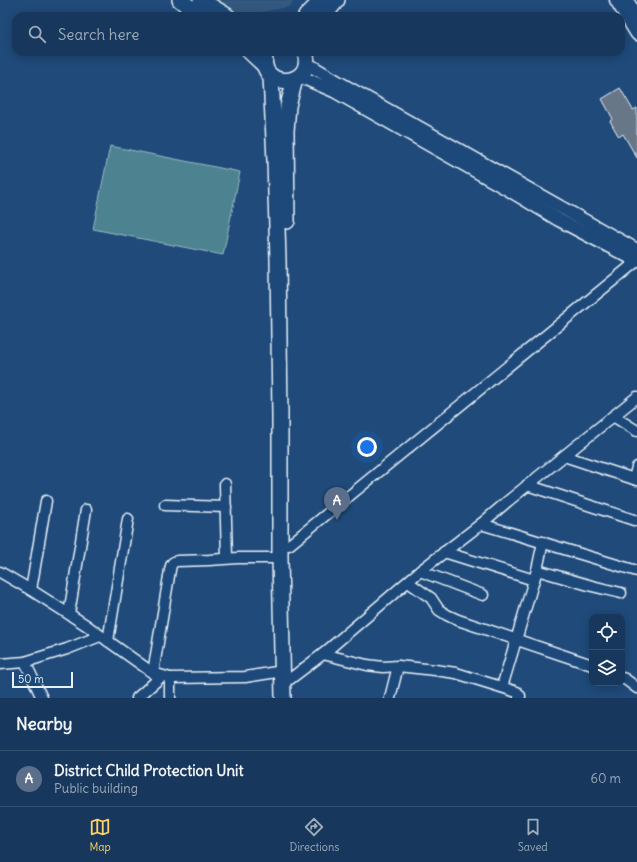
<!DOCTYPE html>
<style>
body{margin:0;font-family:Delius,sans-serif;background:#244365;color:#f1f3f6}
.controls{position:absolute;right:12px;bottom:12px;display:grid;overflow:hidden;border-radius:8px;box-shadow:0 2px 10px #0003}
.controls button{width:36px;height:36px;display:grid;place-items:center;padding:0;border:0;border-bottom:1px solid #365272;background:#17385c;color:#f1f3f6;font:20px sans-serif}
.scale{position:absolute;left:12px;bottom:10px;width:61px;box-sizing:border-box;padding-left:4px;border:2px solid #e8f1f8;border-top:0;font-size:11px;line-height:14px;white-space:nowrap;color:#e8f1f8;-webkit-text-stroke:3px #1f4a7a;paint-order:stroke}
.you{position:absolute;left:367px;top:447px;width:14px;height:14px;margin:-10px;border:3px solid #fff;border-radius:50%;background:#1a73e8;box-shadow:0 0 0 6px #1a73e833}
.badge{display:grid;place-items:center;width:26px;height:26px;border-radius:50%;background:#ffd166;color:#fff;font-size:13px;font-weight:700}
.pin{position:absolute;translate:-50% -33px;filter:drop-shadow(0 1px 2px #0008)}
.pin::after{content:'';position:absolute;top:21px;width:14px;height:12px;background:inherit;clip-path:polygon(0 0,100% 0,50% 100%)}
.list{margin:0;padding:0;list-style:none}
h2{display:flex;justify-content:space-between;align-items:center;height:52px;margin:0;padding:0 16px;font-size:17px}
h2 small{font-size:13px;font-weight:400;color:#9eacbb}
.list li{display:grid;grid-template-columns:26px 1fr auto;gap:12px;align-items:center;box-sizing:border-box;height:56px;padding:0 16px;border-top:1px solid #365272}
.list b{display:block;font-size:15px;white-space:nowrap}
.list p{margin:0;font-size:13px;white-space:nowrap;color:#9eacbb}
.list em{font-size:13px;font-style:normal;color:#9eacbb}
.icon{flex:none;width:22px;height:22px;fill:none;stroke:currentColor;stroke-width:2;stroke-linecap:round;stroke-linejoin:round}
.map{position:relative;flex:none;width:637px;height:698px;overflow:hidden}
.search{position:absolute;background:#17385c;box-shadow:0 2px 10px #0003;left:12px;right:12px;top:12px;height:44px;display:flex;align-items:center;gap:10px;box-sizing:border-box;padding:0 14px;border-radius:12px;color:#9eacbb;font-size:15px}
.sheet{height:108px;background:#17385c}
nav{display:flex;justify-content:space-around;align-items:center;box-sizing:border-box;height:56px;border-top:1px solid #365272;background:#17385c;font-size:11px;color:#9eacbb}
nav a{display:grid;justify-items:center;gap:2px}
nav .on{color:#ffd166}
.map>svg:first-child{display:block}
.built{fill:#35587e}
.green{fill:#4d8290;stroke:#9abac4}
.building{fill:#677787;stroke:#e8f1f8}
.lines{fill:none;stroke-linecap:round;stroke-linejoin:round}
.minor-casing{stroke:#e8f1f8;stroke-width:13}
.tertiary-casing{stroke:#e8f1f8;stroke-width:15}
.primary-casing{stroke:#e8f1f8;stroke-width:18}
.minor{stroke:#1f4a7a;stroke-width:10}
.tertiary{stroke:#1f4a7a;stroke-width:12}
.primary{stroke:#1f4a7a;stroke-width:15}
</style>
<div class="map">
<svg width="637" height="698" viewBox="0 0 637 698">
<rect width="100%" height="100%" fill="#1f4a7a"/>
<filter id="ink" filterUnits="userSpaceOnUse"><feTurbulence type="fractalNoise" baseFrequency=".025" numOctaves="2"/><feDisplacementMap in="SourceGraphic" scale="8" xChannelSelector="R" yChannelSelector="G"/><feConvolveMatrix kernelMatrix="1 2 1 2 8 2 1 2 1" color-interpolation-filters="sRGB"/></filter>
<g filter="url(#ink)">
<!-- built -->
<polygon class="built" points="213,0 296,0 288,7 242,16 238,16"/>
<!-- green -->
<polygon class="green" points="110,146 240,172 223,255 93,229"/>
<!-- building -->
<polygon class="building" points="620,88 633,110 637,108 637,158 623,134 619,137 610,121 613,119 602,99"/>
<g class="lines">
<defs>
<g id="minor">
<polyline points="613,416 637,431"/>
<polyline points="564,456 637,480"/>
<polyline points="634,479 637,467"/>
<polyline points="225,484 227,558"/>
<polyline points="527,485 637,521"/>
<polyline points="165,505 226,507"/>
<polyline points="481,524 637,571"/>
<polyline points="289,545 637,261"/>
<polyline points="444,552 534,580"/>
<polyline points="537,570 592,586 621,593"/>
<polyline points="420,571 483,595"/>
<polyline points="0,572 31,590 86,625 108,641 153,673 170,678 245,677 283,671"/>
<polyline points="408,582 431,598 439,610 447,615 458,620 592,665"/>
<polyline points="31,590 46,501"/>
<polyline points="69,614 86,510"/>
<polyline points="108,641 128,519"/>
<polyline points="323,654 367,665 383,667 398,666 435,670 456,673 517,692 520,696 519,698"/>
<polyline points="25,662 42,698"/>
<polyline points="0,664 25,662 67,649 100,636"/>
<path d="M153,673L170,570C171,564 172,562 177,561L209,560L238,558H280"/>
<polyline points="622,678 625,679 637,688"/>
<polyline points="290,679 323,654 420,571 481,524 508,501 637,397"/>
<polyline points="502,687 537,570 543,542"/>
<polyline points="137,698 162,676"/>
<polyline points="170,698 170,678"/>
<polyline points="390,698 398,666"/>
</g>
<g id="tertiary">
<polyline points="616,0 637,34"/>
<polyline points="627,0 637,17"/>
<polyline points="306,63 338,82 637,250"/>
<polyline points="299,76 334,91 509,190 559,220 593,238 637,261"/>
</g>
<g id="primary">
<polyline points="180,0 202,16"/>
<polyline points="201,0 227,16"/>
<polyline points="306,16 322,0"/>
<polyline points="325,16 328,11 337,0"/>
<polyline points="250,52 265,66"/>
<path d="M266,52C254,91 317,89 305,52"/>
<polyline points="271,76 275,161 278,260 280,416 280,558 283,698"/>
<polyline points="287,221 286,131 288,106 295,79"/>
</g>
</defs>
<!-- minor casing -->
<use href="#minor" class="minor-casing"/>
<!-- tertiary casing -->
<use href="#tertiary" class="tertiary-casing"/>
<!-- primary casing -->
<use href="#primary" class="primary-casing"/>
<!-- minor -->
<use href="#minor" class="minor"/>
<!-- tertiary -->
<use href="#tertiary" class="tertiary"/>
<!-- primary -->
<use href="#primary" class="primary"/>
</g>
</g>
</svg>
<div class="controls">
<button><svg class="icon" aria-label="locate" viewBox="0 0 24 24"><circle cx="12" cy="12" r="6"/><path d="M12 2v4M12 18v4M2 12h4M18 12h4"/></svg></button>
<button><svg class="icon" aria-label="layers" viewBox="0 0 24 24"><path d="M12 4l9 5-9 5-9-5zM3 14l9 5 9-5"/></svg></button>
</div>
<div class="scale">50 m</div>
<div class="you"></div>
<div class="pin badge" style="left:337px;top:520px;background:#5c6f8a">A</div>
<div class="search"><svg class="icon" aria-label="search" viewBox="0 0 24 24"><circle cx="10" cy="10" r="6"/><path d="M15 15l6 6"/></svg>Search here</div>
</div>
<section class="sheet">
<h2>Nearby<small></small></h2>
<ul class="list">
<li><span class="badge" style="background:#5c6f8a">A</span><div><b>District Child Protection Unit</b><p>Public building</p></div><em>60 m</em></li>
</ul>
</section>
<nav>
<a class="on"><svg class="icon" aria-label="map" viewBox="0 0 24 24"><path d="M3 6l6-2 6 2 6-2v14l-6 2-6-2-6 2zM9 4v14M15 6v14"/></svg>Map</a>
<a><svg class="icon" aria-label="directions" viewBox="0 0 24 24"><path d="M12 3l9 9-9 9-9-9zM9 14v-3h6M13 9l2 2-2 2"/></svg>Directions</a>
<a><svg class="icon" aria-label="saved" viewBox="0 0 24 24"><path d="M7 4h10v16l-5-4-5 4z"/></svg>Saved</a>
</nav>
